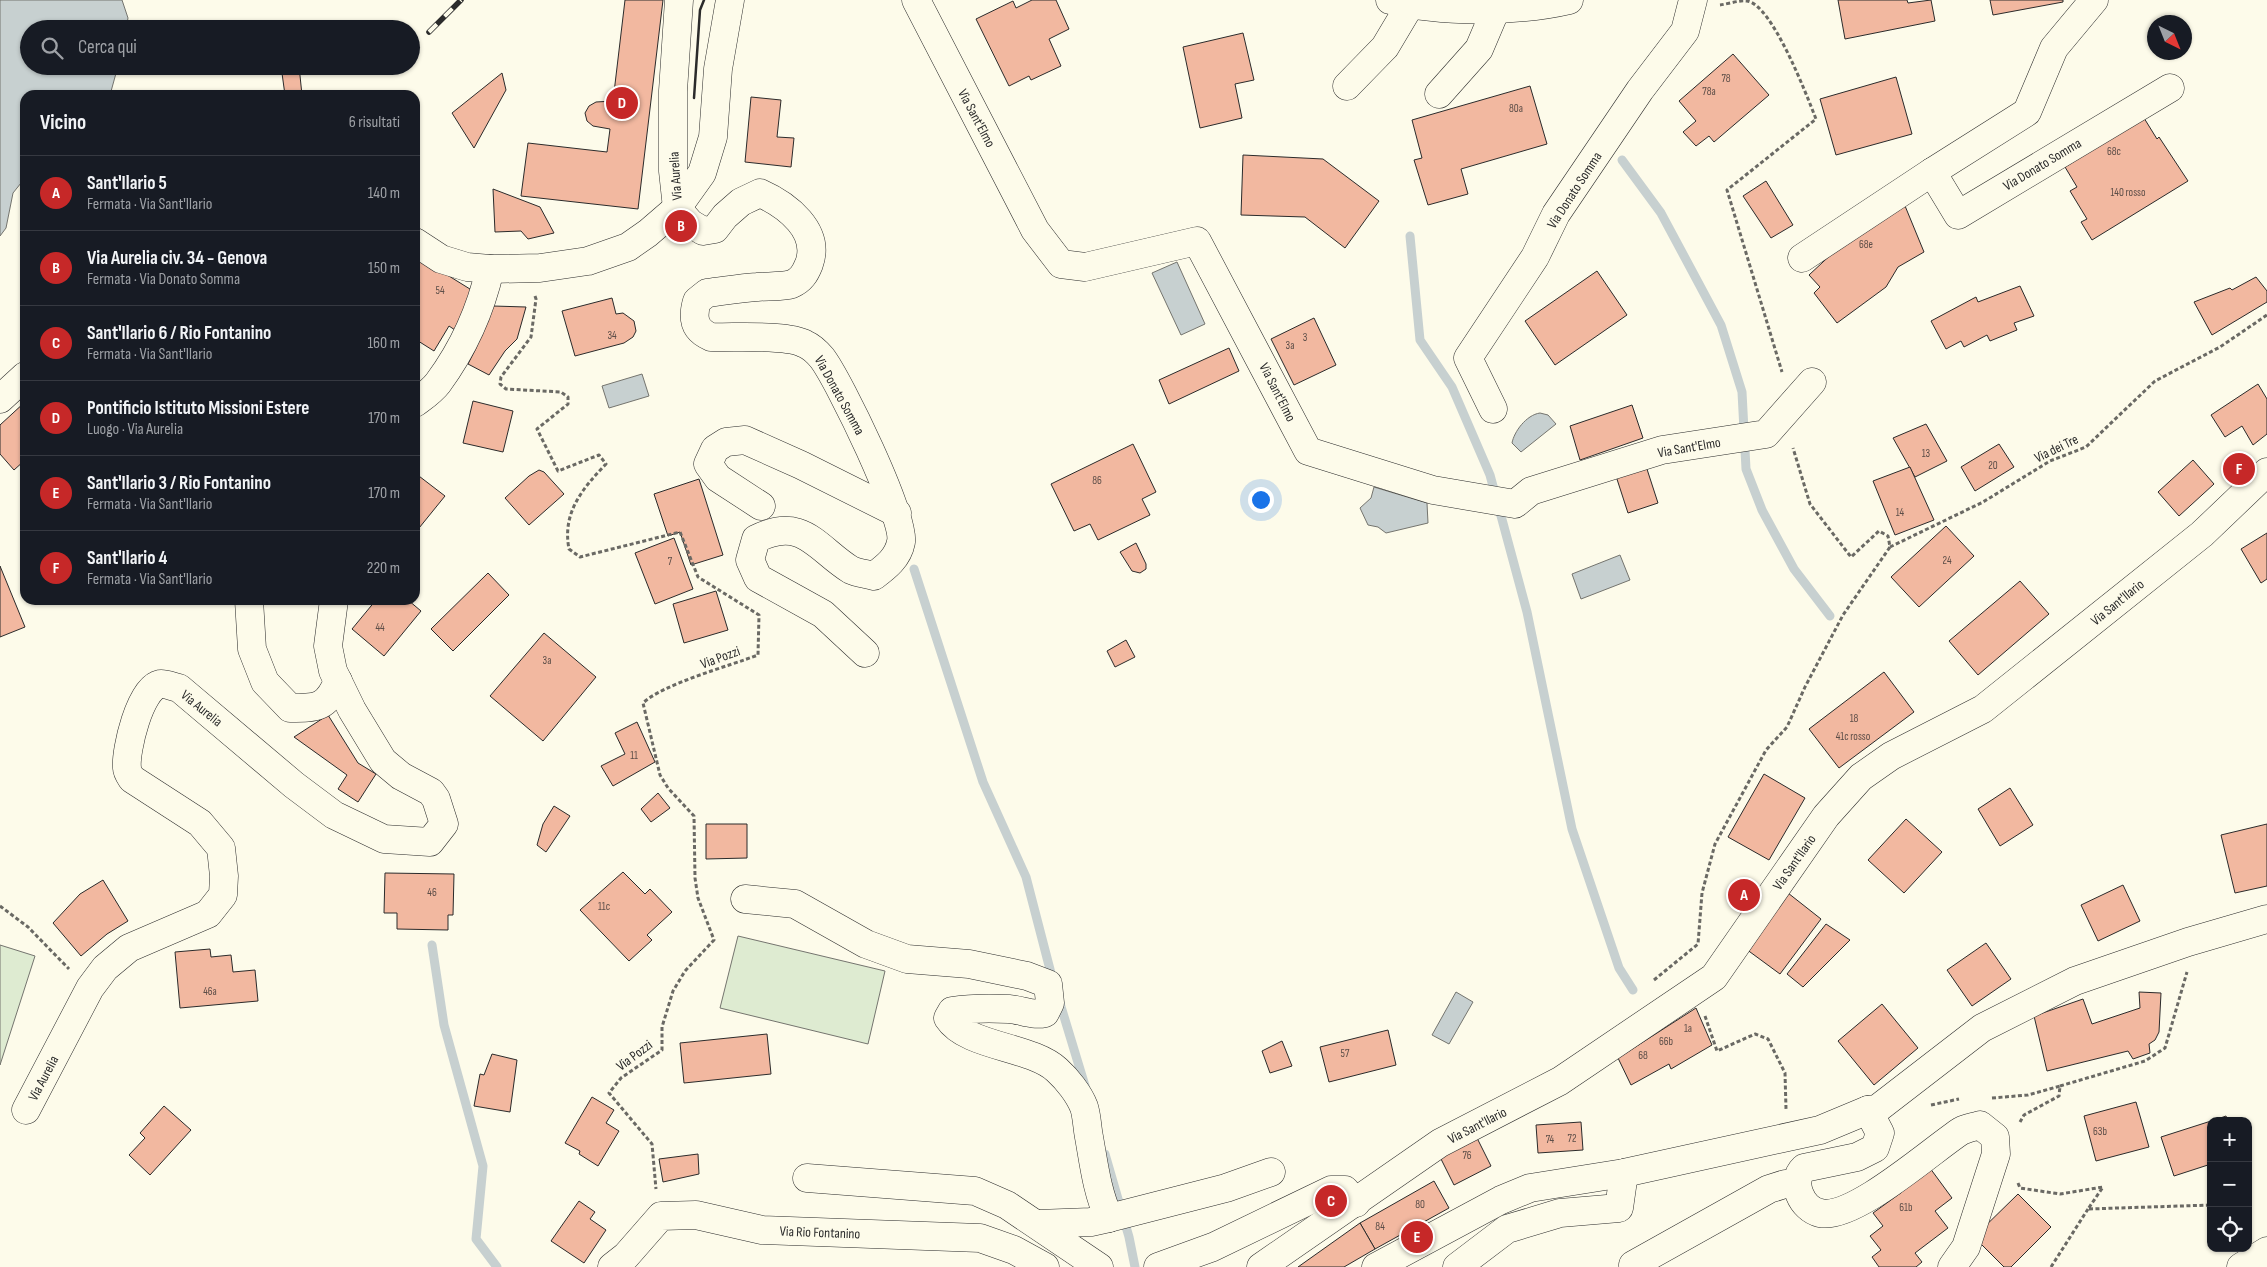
<!DOCTYPE html>
<html lang="it">
<meta charset="utf-8">
<style>
body{margin:0;font-family:"Sofia Sans Condensed",sans-serif;background:#20242c;color:#f1f3f6}
.controls{position:absolute;right:15px;bottom:15px;display:grid;overflow:hidden;border-radius:10px;box-shadow:0 1px 4px #0004}
.controls button{width:45px;height:45px;display:grid;place-items:center;padding:0;border:0;border-bottom:1px solid #363941;background:#171b24;color:#f1f3f6;font:25px sans-serif}
.compass{position:absolute;left:2147px;top:15px;width:45px;height:45px;border-radius:50%;background:#171b24;box-shadow:0 1px 4px #0004;rotate:137deg}
.you{position:absolute;left:1260px;top:499px;width:18px;height:18px;margin:-12px;border:4px solid #fff;border-radius:50%;background:#1a73e8;box-shadow:0 0 0 8px #1a73e833}
.badge{display:grid;place-items:center;width:32px;height:32px;border-radius:50%;background:#c62828;color:#fff;font-size:16px;font-weight:700}
.pin{position:absolute;translate:-50% -50%;border:2px solid #fff;box-shadow:0 1px 5px #0006}
.list{margin:0;padding:0;list-style:none}
h2{display:flex;justify-content:space-between;align-items:center;height:65px;margin:0;padding:0 20px;font-size:21px}
h2 small{font-size:16px;font-weight:400;color:#9ea1a6}
.list li{display:grid;grid-template-columns:32px 1fr auto;gap:15px;align-items:center;box-sizing:border-box;height:75px;padding:0 20px;border-top:1px solid #363941}
.list b{display:block;font-size:19px;white-space:nowrap}
.list p{margin:0;font-size:16px;white-space:nowrap;color:#9ea1a6}
.list em{font-size:16px;font-style:normal;color:#9ea1a6}
.icon{flex:none;width:28px;height:28px;fill:none;stroke:currentColor;stroke-width:2;stroke-linecap:round;stroke-linejoin:round}
.map{position:relative;flex:none;width:2267px;height:1267px;overflow:hidden}
.search{position:absolute;background:#171b24;box-shadow:0 1px 4px #0004;left:20px;top:20px;width:400px;height:55px;display:flex;align-items:center;gap:12px;box-sizing:border-box;padding:0 18px;border-radius:28px;color:#9ea1a6;font-size:19px}
.panel{position:absolute;background:#171b24;box-shadow:0 1px 4px #0004;left:20px;top:90px;width:400px;height:515px;border-radius:15px}
.map>svg:first-child{display:block}
.green{fill:#deebd1;stroke:#74746e}
.water{fill:#c7d0d0;stroke:#74746e}
.lines{fill:none;stroke-linecap:round;stroke-linejoin:round}
.stream{stroke:#c7d0d0;stroke-width:9}
.building{fill:#f2b8a0;stroke:#2b2b2b}
.minor-casing{stroke:#2b2b2b;stroke-width:29}
.major-casing{stroke:#2b2b2b;stroke-width:29}
.path{stroke:#6a6964;stroke-width:3;stroke-dasharray:4 2.5;stroke-linecap:butt}
.minor{stroke:#fdfbea;stroke-width:28}
.major{stroke:#fdfbea;stroke-width:28}
.rail-casing{stroke:#2b2b2b;stroke-width:5.5}
.rail{stroke:#fdfbea;stroke-width:4;stroke-dasharray:11;stroke-linecap:butt}
.wall{stroke:#2b2b2b;stroke-width:2.5}
.labels{text-anchor:middle;stroke-width:4;stroke-linejoin:round;paint-order:stroke}
.number-label{font-size:11px;fill:#5d4e48}
.street-label{font-size:14px;fill:#2b2b2b;stroke:#fdfbea}
</style>
<div class="map">
<svg width="2267" height="1267" viewBox="0 0 2267 1267">
<rect width="100%" height="100%" fill="#fdfbea"/>
<!-- green -->
<g class="green">
<polygon points="738,936 885,971 868,1044 720,1008"/>
<polygon points="0,945 35,956 0,1065"/>
</g>
<!-- water -->
<g class="water">
<polygon points="0,0 122,0 128,18 126,29 29,29 29,66 118,66 110,95 25,95 25,178 13,193 6,228 0,236"/>
<polygon points="1177,262 1205,324 1181,335 1152,273"/>
<polygon points="642,374 649,396 609,408 602,386"/>
<path d="M1540,413L1548,415L1556,424L1521,452L1512,443C1514,432 1526,415 1540,413Z"/>
<polygon points="1374,487 1427,503 1428,523 1386,533 1378,527 1368,525 1360,508 1371,498"/>
<polygon points="1620,555 1630,580 1581,599 1572,574"/>
<polygon points="1456,992 1473,1002 1449,1044 1432,1035"/>
</g>
<g class="lines">
<!-- stream -->
<g class="stream">
<polyline points="1622,160 1661,213 1721,325 1742,392 1746,469 1762,510 1794,569 1830,616"/>
<polyline points="1410,236 1420,340 1452,387 1490,475 1527,612 1572,829 1619,968 1633,990"/>
<polyline points="914,569 983,782 1026,877 1053,981"/>
<polyline points="432,945 444,1025 483,1166 476,1239 497,1267"/>
<polyline points="1059,1000 1086,1089"/>
<polyline points="1105,1154 1129,1237 1135,1267"/>
</g>
</g>
<!-- building -->
<g class="building">
<polygon points="625,0 663,0 638,209 521,196 528,143 607,152 610,129 593,126 587,121 585,113 589,106 596,102 613,101"/>
<polygon points="1032,0 1056,0 1069,29 1049,39 1061,66 1031,80 1029,76 1009,86 976,19 1013,1 1016,8"/>
<polygon points="1838,0 1907,0 1908,3 1931,0 1935,21 1845,39"/>
<polygon points="1990,0 2063,0 2063,2 1993,15"/>
<polygon points="1243,33 1254,80 1235,84 1242,118 1200,128 1183,47"/>
<polygon points="1733,54 1769,95 1714,142 1709,136 1696,146 1683,132 1696,121 1679,101"/>
<polygon points="281,66 299,66 302,95 285,95"/>
<polygon points="502,73 506,90 474,148 452,113"/>
<polygon points="1896,77 1912,134 1836,155 1820,99"/>
<polygon points="1530,86 1547,144 1461,169 1468,194 1428,205 1414,160 1422,158 1412,120"/>
<polygon points="751,97 781,100 777,137 794,138 791,167 745,162"/>
<polygon points="2144,118 2157,139 2159,137 2188,181 2092,240 2081,222 2087,219 2070,191 2077,187 2065,167"/>
<polygon points="1243,155 1323,159 1379,201 1345,248 1305,217 1241,215"/>
<polygon points="1766,181 1793,225 1771,238 1743,196"/>
<polygon points="493,189 540,207 554,233 528,239 521,231 495,232"/>
<polygon points="1903,201 1924,252 1898,267 1886,287 1837,323 1814,293 1820,287 1809,275 1866,222"/>
<polygon points="415,255 478,294 455,330 449,326 434,351 415,339 415,313 418,309 415,307"/>
<polygon points="1597,271 1627,315 1555,365 1525,321"/>
<polygon points="2256,277 2267,291 2267,302 2212,335 2194,302 2230,288 2232,290"/>
<polygon points="2020,286 2034,316 2014,323 2017,330 1990,341 1987,335 1964,347 1961,341 1946,349 1931,321 1976,297 1978,302"/>
<polygon points="612,298 616,314 623,313 634,321 636,331 633,337 624,343 575,356 562,311"/>
<polygon points="493,306 526,307 517,339 505,351 489,375 468,364 476,348"/>
<polygon points="1314,318 1336,365 1294,385 1271,339"/>
<polygon points="1229,348 1239,371 1169,404 1159,380"/>
<polygon points="2258,384 2267,399 2267,434 2253,445 2242,426 2225,437 2211,415"/>
<polygon points="473,401 513,411 503,452 463,443"/>
<polygon points="25,402 25,460 14,470 0,454 0,425"/>
<polygon points="1632,405 1643,438 1580,460 1570,426"/>
<polygon points="1926,424 1947,461 1915,477 1893,438"/>
<polygon points="1133,444 1156,492 1142,499 1150,515 1098,540 1090,524 1074,531 1051,484"/>
<polygon points="1999,444 2014,467 1975,491 1961,467"/>
<polygon points="2193,460 2214,484 2179,516 2158,492"/>
<polygon points="1645,463 1658,503 1628,513 1615,473"/>
<polygon points="1910,467 1934,520 1895,535 1873,481"/>
<polygon points="539,470 544,472 564,494 529,525 505,498 529,476"/>
<polygon points="415,473 445,496 415,533"/>
<polygon points="699,479 723,555 691,565 680,532 668,536 654,494"/>
<polygon points="1946,526 1974,556 1919,607 1891,577"/>
<polygon points="2267,533 2267,579 2261,583 2241,549"/>
<polygon points="674,538 693,589 655,604 635,553"/>
<polygon points="1136,543 1146,564 1146,569 1140,573 1132,571 1120,552"/>
<polygon points="0,566 25,627 0,637"/>
<polygon points="488,573 509,595 453,651 431,629"/>
<polygon points="2020,581 2049,614 1978,675 1949,641"/>
<polygon points="716,591 728,630 684,643 673,604"/>
<polygon points="376,600 408,600 421,611 384,656 352,629"/>
<polygon points="544,633 596,677 543,741 490,696"/>
<polygon points="1126,640 1135,657 1115,667 1107,651"/>
<polygon points="1884,672 1914,712 1839,768 1809,729"/>
<polygon points="328,715 358,763 376,774 358,802 338,789 347,775 294,737"/>
<polygon points="637,722 655,762 613,786 601,766 625,754 615,733"/>
<polygon points="1764,774 1805,798 1769,860 1728,837"/>
<polygon points="2010,788 2033,825 2000,846 1978,809"/>
<polygon points="658,793 670,808 651,822 641,809"/>
<polygon points="554,806 570,816 546,852 537,845 543,824"/>
<polygon points="1906,819 1942,852 1904,893 1868,860"/>
<polygon points="706,824 747,824 747,858 706,859"/>
<polygon points="2267,824 2267,886 2235,893 2221,835"/>
<polygon points="623,872 645,894 650,889 672,912 647,935 652,940 629,961 580,910"/>
<polygon points="385,873 454,874 453,915 448,915 448,930 397,929 397,913 384,913"/>
<polygon points="103,880 128,921 107,934 81,956 53,923 80,894"/>
<polygon points="2123,885 2140,921 2098,941 2081,905"/>
<polygon points="1788,893 1821,919 1780,974 1746,949"/>
<polygon points="1826,924 1850,940 1803,987 1787,974"/>
<polygon points="1986,943 2011,979 1972,1006 1947,970"/>
<polygon points="210,949 211,957 231,955 233,972 255,970 258,1001 180,1008 175,952"/>
<polygon points="2139,992 2161,993 2159,1032 2155,1040 2149,1044 2150,1053 2133,1059 2128,1051 2047,1071 2034,1016 2083,999 2092,1024 2140,1008"/>
<polygon points="1882,1004 1918,1048 1874,1085 1838,1041"/>
<polygon points="1696,1008 1712,1045 1671,1069 1669,1064 1631,1085 1618,1058"/>
<polygon points="1388,1030 1396,1065 1329,1082 1320,1047"/>
<polygon points="767,1034 771,1074 684,1083 680,1043"/>
<polygon points="1282,1041 1292,1066 1270,1073 1262,1051"/>
<polygon points="492,1054 517,1060 510,1112 474,1106 480,1074 484,1075"/>
<polygon points="592,1097 614,1110 606,1123 619,1131 598,1166 579,1154 580,1151 565,1143"/>
<polygon points="2136,1102 2149,1147 2096,1161 2084,1116"/>
<polygon points="164,1106 191,1130 150,1175 129,1155 145,1138 140,1133"/>
<polygon points="2226,1116 2228,1121 2212,1121"/>
<polygon points="2211,1121 2211,1164 2174,1176 2161,1137"/>
<polygon points="1581,1122 1583,1150 1538,1153 1536,1125"/>
<polygon points="1476,1136 1491,1166 1454,1185 1439,1155"/>
<polygon points="698,1154 699,1174 663,1182 659,1159"/>
<polygon points="1927,1164 1952,1198 1935,1211 1948,1228 1915,1253 1922,1262 1916,1267 1879,1267 1872,1257 1881,1250 1870,1236 1883,1226 1873,1213 1902,1192"/>
<polygon points="1434,1181 1449,1208 1375,1249 1360,1223"/>
<polygon points="2018,1194 2051,1227 2011,1267 2004,1267 1974,1237"/>
<polygon points="579,1201 595,1212 590,1219 606,1230 584,1263 551,1241"/>
<polygon points="1360,1223 1375,1249 1344,1267 1298,1267"/>
</g>
<g class="lines">
<defs>
<g id="minor">
<path d="M679,0L673,91V171L677,208L690,223L703,231L715,229L725,216L741,202L760,193C787,205 821,231 809,264C805,274 801,280 792,284C782,287 768,286 757,287C740,288 724,291 707,293L697,301C692,318 694,330 711,337C733,338 787,334 805,344C812,347 817,352 822,358C839,380 906,518 901,542C898,558 886,567 874,576C867,574 857,573 851,570C817,549 803,515 756,539L750,560L758,578L823,614L865,653"/>
<polyline points="916,0 1035,230 1061,264 1085,267 1197,241 1308,451 1433,490 1515,504 1531,491 1662,450 1766,434 1812,382"/>
<polyline points="2094,0 2054,48 2027,112 1932,172 1958,215 2170,88"/>
<polyline points="1347,86 1385,47 1410,5"/>
<polyline points="1439,94 1479,49 1496,9"/>
<polyline points="1802,258 1932,172"/>
<path d="M415,403C423,397 432,391 438,383C463,349 481,309 490,269"/>
<polyline points="1493,409 1468,358 1535,257 1556,214 1640,90 1685,31 1693,0"/>
<polyline points="761,506 718,478 708,464 715,449 726,442 745,440 801,465 897,513"/>
<path d="M249,600L252,649L265,682L290,708C317,708 327,708 338,681"/>
<path d="M745,899L795,904L866,944L907,959L969,964L1027,976L1048,984L1050,1003L1045,1013C1032,1016 1022,1010 1009,1009C990,1008 971,1008 952,1011L948,1018C967,1047 1031,1046 1057,1070C1067,1079 1079,1094 1084,1107C1087,1116 1087,1127 1089,1137C1094,1165 1097,1192 1109,1218"/>
<path d="M26,1110L90,988L105,968L129,948L208,914L223,895L224,876L221,848L200,823L132,779C130,776 127,772 127,768C125,751 140,688 160,684C165,683 173,687 179,688L294,785L334,815L384,839L430,842L444,824L436,799L431,792L401,776L383,761L352,710L333,671L328,646L334,600"/>
<path d="M1868,1110L1880,1133L1875,1148L1857,1157L1804,1168C1789,1182 1802,1209 1820,1213C1853,1221 1933,1149 1961,1131C1967,1128 1974,1127 1980,1125L1995,1137L1996,1154L1966,1247L1952,1267"/>
<polyline points="807,1178 975,1191 1007,1205 1099,1267"/>
<polyline points="1037,1224 1091,1222 1109,1218 1226,1188 1271,1172"/>
<polyline points="1633,1265 1769,1189 1785,1184 1797,1185"/>
<polyline points="612,1267 626,1256 661,1216 696,1215 762,1230 980,1238 1014,1250 1045,1267"/>
<polyline points="1158,1267 1213,1247 1331,1190 1345,1190 1356,1203"/>
<polyline points="1261,1267 1440,1143 1560,1081 1714,977 1826,816 1861,777 1891,756 1983,709 2202,534 2267,472"/>
<polyline points="1376,1267 1501,1200 1530,1188 1624,1173 1820,1130 1868,1110 1877,1109 1982,1028 2075,981 2188,942 2267,919"/>
<polyline points="1457,1267 1507,1229 1560,1213 1619,1208 1624,1173"/>
<polyline points="2241,1267 2267,1251"/>
</g>
<g id="major">
<path d="M1390,0C1442,13 1517,12 1569,0"/>
<polyline points="415,242 441,259 467,267 490,269 540,268 588,261 628,247 648,233 677,208 702,173 713,137 718,69 730,0"/>
<polyline points="0,399 25,376"/>
</g>
</defs>
<!-- minor casing -->
<use href="#minor" class="minor-casing"/>
<!-- major casing -->
<use href="#major" class="major-casing"/>
<!-- path -->
<g class="path">
<path d="M1720,5C1728,4 1739,0 1747,1C1772,4 1807,96 1816,119L1727,190L1782,372"/>
<path d="M535,296L536,299L531,337L501,377L500,384L506,389L561,392L568,397V404L537,429L558,471L599,455L606,464C582,489 562,513 569,549L580,557L680,532L698,577L759,615L758,655C729,666 663,684 643,703L660,775L668,788L694,816L695,878L698,898L714,940L685,971L673,991L662,1027V1050L621,1078L609,1093L652,1144L656,1189"/>
<polyline points="1890,547 1983,502 2050,461 2086,447 2155,381 2220,347 2267,315"/>
<polyline points="0,906 28,927 69,969"/>
<polyline points="1654,980 1698,944 1702,893 1715,844 1766,750 1787,727 1805,687 1843,615 1890,547 1888,536 1879,531 1851,557 1810,504 1793,448"/>
<polyline points="1705,1016 1717,1051 1755,1034 1768,1039 1785,1073 1786,1109"/>
<polyline points="2060,1086 2145,1061 2165,1048 2187,972"/>
<polyline points="1992,1098 2028,1095 2060,1086 2059,1096 2024,1115 2020,1122"/>
<polyline points="1931,1105 1959,1099"/>
<polyline points="2018,1183 2020,1188 2060,1194 2103,1187 2088,1209 2211,1205"/>
<polyline points="2051,1267 2088,1209"/>
</g>
<!-- minor -->
<use href="#minor" class="minor"/>
<!-- major -->
<use href="#major" class="major"/>
<defs>
<polyline id="rail" points="429,32 461,0"/>
</defs>
<!-- rail casing -->
<use href="#rail" class="rail-casing"/>
<!-- rail -->
<use href="#rail" class="rail"/>
<!-- wall -->
<polyline class="wall" points="694,98 700,10 704,0"/>
</g>
<g class="labels">
<!-- number labels -->
<g class="number-label">
<text x="1726" y="82">78</text>
<text x="1709" y="95">78a</text>
<text x="1516" y="112">80a</text>
<text x="2114" y="155">68c</text>
<text x="2128" y="196">140 rosso</text>
<text x="1866" y="248">68e</text>
<text x="440" y="294">54</text>
<text x="612" y="339">34</text>
<text x="1305" y="341">3</text>
<text x="1290" y="349">3a</text>
<text x="1926" y="457">13</text>
<text x="1993" y="469">20</text>
<text x="1097" y="484">86</text>
<text x="1900" y="516">14</text>
<text x="1947" y="564">24</text>
<text x="670" y="565">7</text>
<text x="380" y="631">44</text>
<text x="547" y="664">3a</text>
<text x="1854" y="722">18</text>
<text x="1853" y="740">41c rosso</text>
<text x="634" y="759">11</text>
<text x="432" y="896">46</text>
<text x="604" y="910">11c</text>
<text x="210" y="995">46a</text>
<text x="1688" y="1032">1a</text>
<text x="1666" y="1045">66b</text>
<text x="1345" y="1057">57</text>
<text x="1643" y="1059">68</text>
<text x="2100" y="1135">63b</text>
<text x="1572" y="1142">72</text>
<text x="1550" y="1143">74</text>
<text x="1467" y="1159">76</text>
<text x="1420" y="1208">80</text>
<text x="1906" y="1211">61b</text>
<text x="1380" y="1230">84</text>
</g>
<!-- street labels -->
<g class="street-label">
<text transform="translate(977 118) rotate(62)" y="5">Via Sant'Elmo</text>
<text transform="translate(2042 164) rotate(-31)" y="5">Via Donato Somma</text>
<text transform="translate(675 176) rotate(-94)" y="5">Via Aurelia</text>
<text transform="translate(1574 190) rotate(-57)" y="5">Via Donato Somma</text>
<text transform="translate(1278 392) rotate(63)" y="5">Via Sant'Elmo</text>
<text transform="translate(840 395) rotate(61)" y="5">Via Donato Somma</text>
<text transform="translate(1689 447) rotate(-10)" y="5">Via Sant'Elmo</text>
<text transform="translate(2056 448) rotate(-26)" y="5">Via dei Tre</text>
<text transform="translate(2117 602) rotate(-39)" y="5">Via Sant'Ilario</text>
<text transform="translate(720 657) rotate(-20)" y="5">Via Pozzi</text>
<text transform="translate(202 708) rotate(39)" y="5">Via Aurelia</text>
<text transform="translate(1794 862) rotate(-55)" y="5">Via Sant'Ilario</text>
<text transform="translate(634 1055) rotate(-37)" y="5">Via Pozzi</text>
<text transform="translate(43 1078) rotate(-62)" y="5">Via Aurelia</text>
<text transform="translate(1477 1125) rotate(-27)" y="5">Via Sant'Ilario</text>
<text transform="translate(820 1232) rotate(2)" y="5">Via Rio Fontanino</text>
</g>
</g>
</svg>
<div class="controls">
<button>+</button>
<button>−</button>
<button><svg class="icon" aria-label="locate" viewBox="0 0 24 24"><circle cx="12" cy="12" r="6"/><path d="M12 2v4M12 18v4M2 12h4M18 12h4"/></svg></button>
</div>
<svg class="compass" viewBox="-18 -18 36 36"><path d="M0-13l5 13h-10z" fill="#e53935"/><path d="M0 13l5-13h-10z" fill="#9ea1a6"/></svg>
<div class="you"></div>
<div class="pin badge" style="left:1744px;top:895px">A</div>
<div class="pin badge" style="left:681px;top:226px">B</div>
<div class="pin badge" style="left:1331px;top:1201px">C</div>
<div class="pin badge" style="left:622px;top:103px">D</div>
<div class="pin badge" style="left:1417px;top:1237px">E</div>
<div class="pin badge" style="left:2239px;top:469px">F</div>
<div class="search"><svg class="icon" aria-label="search" viewBox="0 0 24 24"><circle cx="10" cy="10" r="6"/><path d="M15 15l6 6"/></svg>Cerca qui</div>
<section class="panel">
<h2>Vicino<small>6 risultati</small></h2>
<ul class="list">
<li><span class="badge">A</span><div><b>Sant'Ilario 5</b><p>Fermata · Via Sant'Ilario</p></div><em>140 m</em></li>
<li><span class="badge">B</span><div><b>Via Aurelia civ. 34 - Genova</b><p>Fermata · Via Donato Somma</p></div><em>150 m</em></li>
<li><span class="badge">C</span><div><b>Sant'Ilario 6 / Rio Fontanino</b><p>Fermata · Via Sant'Ilario</p></div><em>160 m</em></li>
<li><span class="badge">D</span><div><b>Pontificio Istituto Missioni Estere</b><p>Luogo · Via Aurelia</p></div><em>170 m</em></li>
<li><span class="badge">E</span><div><b>Sant'Ilario 3 / Rio Fontanino</b><p>Fermata · Via Sant'Ilario</p></div><em>170 m</em></li>
<li><span class="badge">F</span><div><b>Sant'Ilario 4</b><p>Fermata · Via Sant'Ilario</p></div><em>220 m</em></li>
</ul>
</section>
</div>
